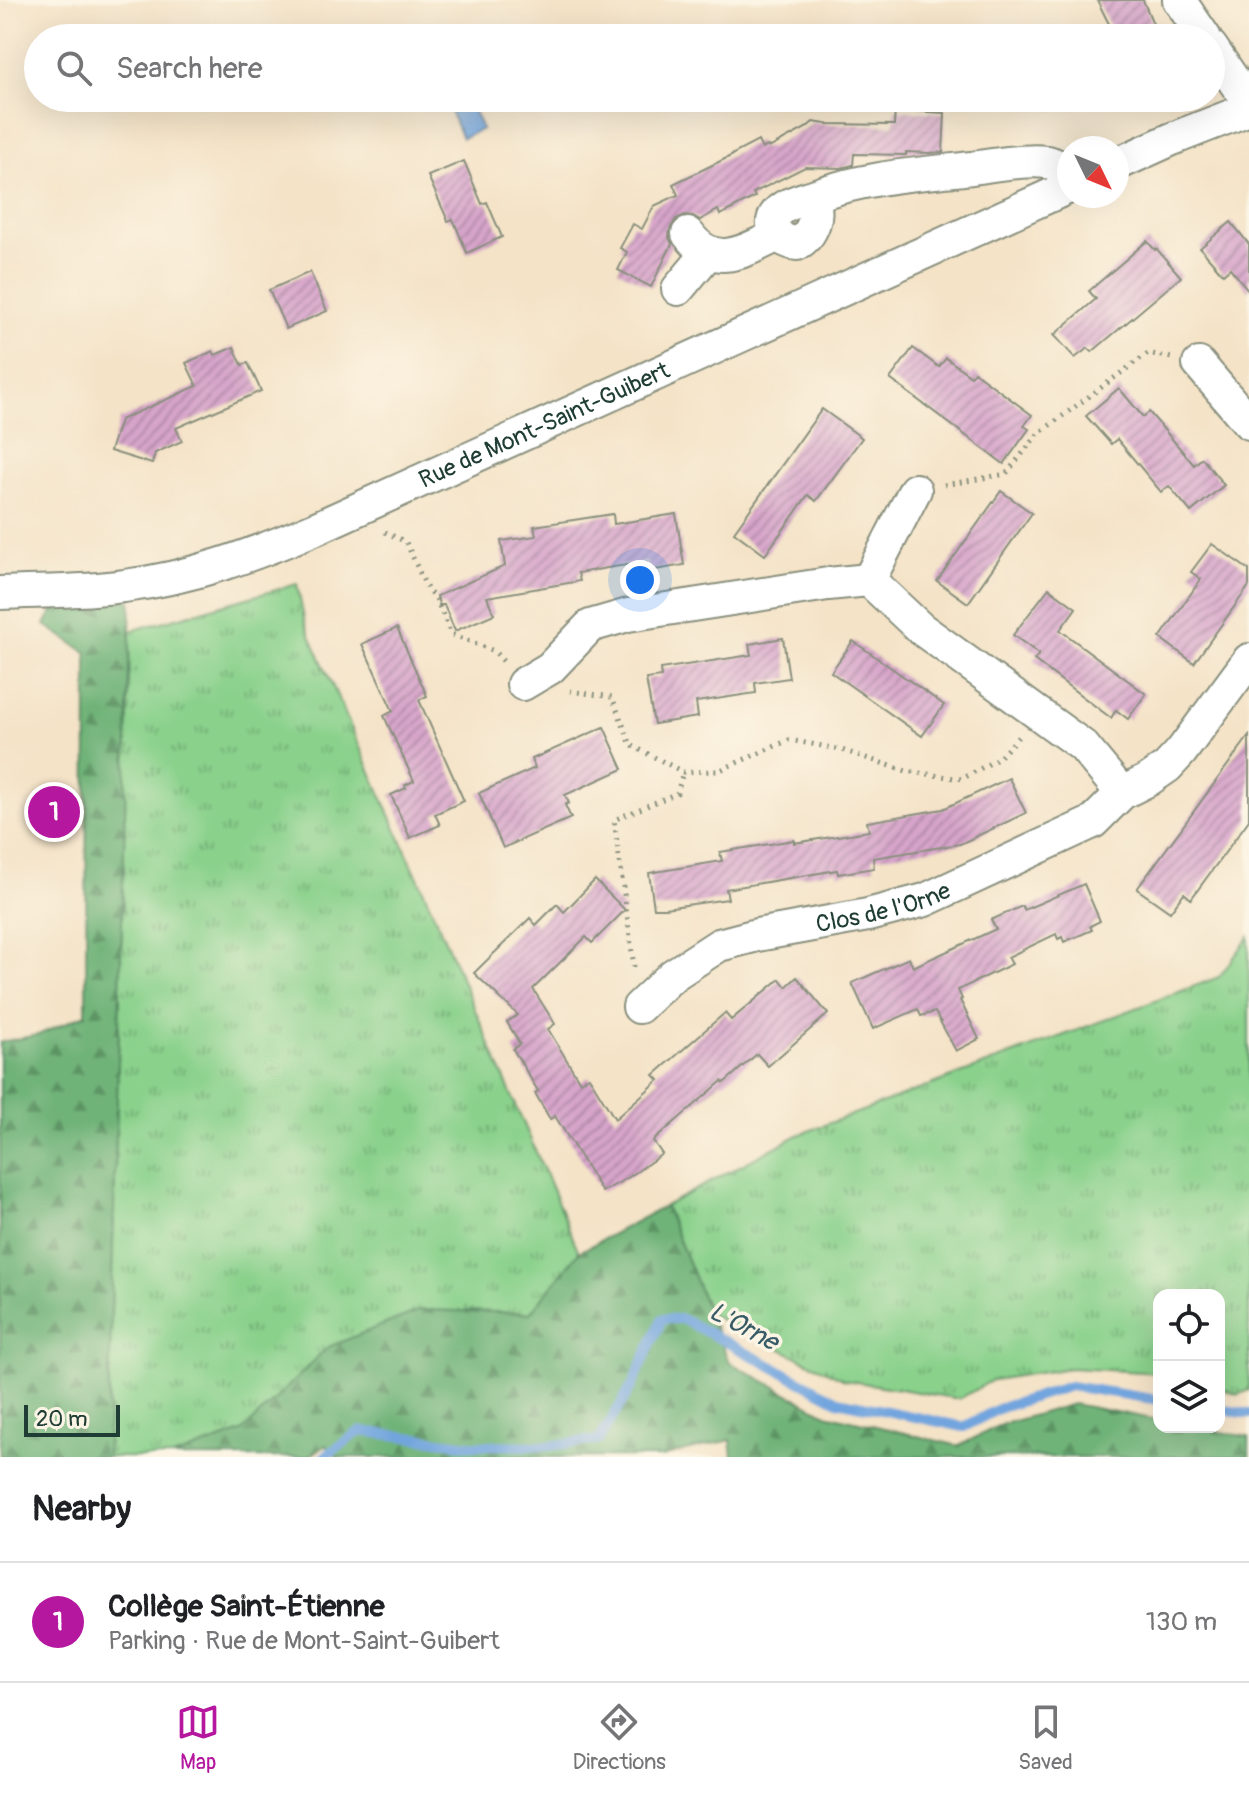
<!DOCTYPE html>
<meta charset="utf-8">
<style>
body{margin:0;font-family:Pangolin,sans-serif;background:#f2f2f2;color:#202124}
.controls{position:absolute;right:24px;bottom:24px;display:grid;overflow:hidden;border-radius:16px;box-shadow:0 8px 32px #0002}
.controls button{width:72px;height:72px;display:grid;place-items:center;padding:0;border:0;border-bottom:2px solid #e0e0e0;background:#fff;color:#202124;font:40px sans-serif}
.compass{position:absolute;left:1057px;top:136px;width:72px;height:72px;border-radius:50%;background:#fff;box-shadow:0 8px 32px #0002;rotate:133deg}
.scale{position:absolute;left:24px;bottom:20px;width:96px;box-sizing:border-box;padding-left:8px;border:4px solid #1f3d34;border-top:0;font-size:22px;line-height:28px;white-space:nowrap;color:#1f3d34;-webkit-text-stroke:6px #fcf5e5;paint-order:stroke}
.you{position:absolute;left:640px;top:580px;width:28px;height:28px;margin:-20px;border:6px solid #fff;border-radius:50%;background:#1a73e8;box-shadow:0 0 0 12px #1a73e833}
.badge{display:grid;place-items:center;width:52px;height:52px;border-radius:50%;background:#b5179e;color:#fff;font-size:26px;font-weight:700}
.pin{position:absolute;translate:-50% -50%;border:4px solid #fff;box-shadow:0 2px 8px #0006}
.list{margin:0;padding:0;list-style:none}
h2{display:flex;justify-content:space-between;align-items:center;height:104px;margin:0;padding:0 32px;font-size:34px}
h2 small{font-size:26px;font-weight:400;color:#757577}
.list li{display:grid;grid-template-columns:52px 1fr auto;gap:24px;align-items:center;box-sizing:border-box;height:120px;padding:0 32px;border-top:2px solid #e0e0e0}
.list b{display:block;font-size:30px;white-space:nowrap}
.list p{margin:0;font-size:26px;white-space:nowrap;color:#757577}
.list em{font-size:26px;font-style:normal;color:#757577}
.icon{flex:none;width:44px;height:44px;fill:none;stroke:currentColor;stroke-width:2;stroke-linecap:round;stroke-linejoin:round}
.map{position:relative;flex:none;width:1249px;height:1457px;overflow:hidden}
.search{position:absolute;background:#fff;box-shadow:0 8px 32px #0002;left:24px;right:24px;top:24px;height:88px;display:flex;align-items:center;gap:20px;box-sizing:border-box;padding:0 28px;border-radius:44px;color:#757577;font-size:30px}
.sheet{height:224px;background:#fff}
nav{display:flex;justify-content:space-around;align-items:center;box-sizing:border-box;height:112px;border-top:2px solid #e0e0e0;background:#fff;font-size:22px;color:#757577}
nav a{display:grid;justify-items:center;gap:4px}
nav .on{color:#b5179e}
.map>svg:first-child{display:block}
.grass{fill:url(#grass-tufts);stroke:#548760;stroke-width:2}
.forest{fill:url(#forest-firs);stroke:#477856;stroke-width:2}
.water{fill:#72a5de;stroke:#487189;stroke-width:2}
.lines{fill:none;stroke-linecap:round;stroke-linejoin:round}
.stream{stroke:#72a5de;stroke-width:10}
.building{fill:url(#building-hatch)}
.minor-casing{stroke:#8a907e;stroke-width:36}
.path{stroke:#8a907e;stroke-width:5;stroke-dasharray:2 6;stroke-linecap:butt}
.minor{stroke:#fff;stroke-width:32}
.labels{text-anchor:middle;stroke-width:7;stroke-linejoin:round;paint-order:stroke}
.street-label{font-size:24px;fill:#1f3d34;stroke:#fcf5e5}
.water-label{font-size:26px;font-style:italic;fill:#385c67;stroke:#fcf5e5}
</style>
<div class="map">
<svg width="1249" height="1457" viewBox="0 0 1249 1457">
<defs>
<pattern id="grass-tufts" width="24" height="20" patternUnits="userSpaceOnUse" patternTransform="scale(2)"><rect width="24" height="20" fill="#8ad18c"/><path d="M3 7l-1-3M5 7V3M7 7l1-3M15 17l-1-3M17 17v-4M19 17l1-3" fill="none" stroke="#70ab73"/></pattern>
<pattern id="forest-firs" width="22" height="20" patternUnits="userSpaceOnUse" patternTransform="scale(2)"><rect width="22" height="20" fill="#6fb378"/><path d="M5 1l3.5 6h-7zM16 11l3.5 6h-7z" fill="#5b9363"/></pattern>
<pattern id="building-hatch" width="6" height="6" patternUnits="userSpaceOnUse" patternTransform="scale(2)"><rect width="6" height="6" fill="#d7a4ca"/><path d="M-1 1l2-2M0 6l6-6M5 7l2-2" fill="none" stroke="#ae87a5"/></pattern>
</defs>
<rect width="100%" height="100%" fill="#fcf5e5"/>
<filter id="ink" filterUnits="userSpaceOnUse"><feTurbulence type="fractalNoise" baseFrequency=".0125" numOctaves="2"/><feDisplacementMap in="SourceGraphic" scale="16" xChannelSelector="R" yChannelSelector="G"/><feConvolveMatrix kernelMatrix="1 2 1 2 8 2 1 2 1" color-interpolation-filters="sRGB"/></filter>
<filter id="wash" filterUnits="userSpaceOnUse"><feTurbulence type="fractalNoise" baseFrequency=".006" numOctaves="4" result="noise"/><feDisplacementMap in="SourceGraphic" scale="32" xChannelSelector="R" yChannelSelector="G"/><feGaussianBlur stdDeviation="1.8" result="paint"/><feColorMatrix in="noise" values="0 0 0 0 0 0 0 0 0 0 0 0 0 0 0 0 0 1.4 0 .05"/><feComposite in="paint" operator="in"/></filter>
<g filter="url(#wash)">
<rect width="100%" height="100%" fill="#f4e3c7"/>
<!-- grass -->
<g class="grass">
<polygon points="297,584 305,624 423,889 579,1252 530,1313 420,1310 242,1432 173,1457 107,1457 130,631"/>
<polygon points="1249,937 1249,1390 1238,1395 1219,1388 1219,1295 1159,1295 1159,1373 1070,1368 993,1380 959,1399 845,1380 709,1314 665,1206 798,1135 1219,977"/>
</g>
<!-- forest -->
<g class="forest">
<polygon points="131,600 107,1457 0,1457 0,1042 38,1035 86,1014 87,653 45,625 56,604"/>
<polygon points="665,1206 729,1362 826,1414 959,1446 1000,1425 1073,1404 1159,1420 1159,1427 1195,1427 1249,1437 1249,1457 733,1457 731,1440 661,1457 337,1457 326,1445 308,1457 173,1457 242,1432 328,1347 420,1310 530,1313 579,1252"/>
</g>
<!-- water -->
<polygon class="water" points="444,98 468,98 482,129 462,138"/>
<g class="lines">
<!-- stream -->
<g class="stream">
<polyline points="1219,1409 1249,1414"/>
<polyline points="324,1457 360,1431 471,1445 548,1446 599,1440 632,1386 662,1319 682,1319 838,1401 964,1427 1000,1408 1070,1386 1159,1400"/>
</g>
</g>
<g id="blocks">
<!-- building -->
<g class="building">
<polygon points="1097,0 1143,0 1159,38 1116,38"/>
<polygon points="895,110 945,113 943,152 929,153 906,152 906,155 854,154 853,165 841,168 805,167 753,193 755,197 720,215 718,210 700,220 693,216 685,215 676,219 670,229 669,237 672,244 651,287 618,270 627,252 620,248 633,224 642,229 654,206 678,195 673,184 733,155 733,154 758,141 762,149 768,146 769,148 806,128 813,122 826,124 894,125"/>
<polygon points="464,161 482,204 487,202 502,237 467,253 453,219 448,221 428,176"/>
<polygon points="1231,222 1249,244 1249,291 1230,268 1223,274 1200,248"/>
<polygon points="1147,241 1155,250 1156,248 1181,277 1092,352 1088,348 1075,358 1054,335 1096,299 1089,291"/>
<polygon points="310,272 327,311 286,329 269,290"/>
<polygon points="234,347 242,365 248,363 261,391 176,428 182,441 155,453 152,464 110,451 120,420 197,386 186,363 213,351 215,355"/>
<polygon points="913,348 939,367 946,358 971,376 974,372 1032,415 1024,426 1029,429 1004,464 890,379"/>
<polygon points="1119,388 1143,417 1149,412 1194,465 1202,458 1224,485 1191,512 1169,486 1161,492 1117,439 1111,444 1086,416"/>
<polygon points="822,409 862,438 816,501 808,495 765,555 734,532"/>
<polygon points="1001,491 1032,513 968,603 937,581"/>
<polygon points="613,514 614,524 676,514 684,565 649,571 647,562 613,567 578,573 580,581 487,597 494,614 455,631 444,605 439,605 437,596 505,566 501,541 536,536 534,526"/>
<polygon points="1212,544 1249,570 1249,586 1194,663 1160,638 1201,579 1191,572"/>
<polygon points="1049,588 1076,608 1060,630 1146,694 1128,719 1116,710 1111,718 1034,660 1039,654 1013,635"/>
<polygon points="397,628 427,696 419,700 464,801 435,814 440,825 410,838 391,795 406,788 405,785 414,781 384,716 393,711 362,644"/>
<polygon points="783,638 789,678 755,683 756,693 696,702 698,717 654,724 646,679 661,677 660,669 751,655 749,644"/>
<polygon points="853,641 944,705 922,736 831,672"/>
<polygon points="604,727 623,769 565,795 569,803 565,805 571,818 503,848 479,793 535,768 532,759"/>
<polygon points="1249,736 1249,820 1191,899 1184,893 1170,912 1137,889"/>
<polygon points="1009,778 1026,813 960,844 873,858 874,868 838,874 837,870 726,889 728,899 665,908 654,908 649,873 722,861 720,852 794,840 794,843 869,831 867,822 943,809"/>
<polygon points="595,880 625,910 592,943 586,937 533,989 555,1024 548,1029 580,1082 589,1077 615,1119 659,1080 654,1075 711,1025 725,1013 731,1020 780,979 786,987 797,977 828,1014 768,1066 757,1054 724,1083 722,1081 653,1141 662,1154 629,1177 602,1192 555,1116 550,1119 535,1093 538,1091 513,1049 520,1044 507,1022 518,1015 474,973 530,918 536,925 557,904 564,912"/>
<polygon points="1084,884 1100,921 1090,926 1092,930 1064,942 1062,937 1058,939 1056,934 1008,957 1012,964 958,990 962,999 960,1000 979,1039 956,1051 935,1012 921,1016 918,1009 873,1029 852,983 909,958 913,967 996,929 991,920 1022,906 1024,910"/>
</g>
</g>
</g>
<g filter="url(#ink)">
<use href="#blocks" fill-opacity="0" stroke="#8a907e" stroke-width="2"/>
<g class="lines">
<defs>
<g id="minor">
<polyline points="1179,0 1205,38"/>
<polyline points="1211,47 1249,103"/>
<polyline points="1117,164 1172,139 1249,109"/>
<path d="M811,197C821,213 813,235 797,244C776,241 762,221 784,207C793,202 804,199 813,196C864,177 919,174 972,168C991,165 1028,159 1046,162C1057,163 1064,171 1069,180"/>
<path d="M688,234C715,271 744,251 778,235"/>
<polyline points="678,289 708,253"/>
<polyline points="1199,364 1249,423"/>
<polyline points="869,580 915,490"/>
<path id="s1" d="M0,593C41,591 84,592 124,586C191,578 253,555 314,529L1069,187"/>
<polyline points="523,684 550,668 590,626 628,615 828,584 869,580 920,628 1083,746 1122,793"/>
<path id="s2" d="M639,1007L673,975L719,945L757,935L868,915L925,900L1093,822L1122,793L1148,780L1167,767L1181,752L1249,660"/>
</g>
</defs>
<!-- minor casing -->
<use href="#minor" class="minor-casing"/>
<!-- path -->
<g class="path">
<polyline points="944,485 1006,474 1038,434 1148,353 1171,358"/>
<polyline points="385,532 406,542 428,591 436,599 451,634 494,651 503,661"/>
<polyline points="570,691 612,697 631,745 683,772 718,771 789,740 839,749 906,771 962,779 999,758 1018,737"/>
<polyline points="634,967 614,820 677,793 683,772"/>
</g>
<!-- minor -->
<use href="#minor" class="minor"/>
</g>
</g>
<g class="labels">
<!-- street labels -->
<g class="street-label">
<text dy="8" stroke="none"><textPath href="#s1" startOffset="576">Rue de Mont-Saint-Guibert</textPath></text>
<text dy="8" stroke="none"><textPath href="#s2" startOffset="270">Clos de l'Orne</textPath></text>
</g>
<!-- water labels -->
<g class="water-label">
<text transform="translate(744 1326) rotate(28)" y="9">L'Orne</text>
</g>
</g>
</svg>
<div class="controls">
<button><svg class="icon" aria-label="locate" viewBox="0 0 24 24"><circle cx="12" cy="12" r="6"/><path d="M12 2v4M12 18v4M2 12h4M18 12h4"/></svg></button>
<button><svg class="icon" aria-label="layers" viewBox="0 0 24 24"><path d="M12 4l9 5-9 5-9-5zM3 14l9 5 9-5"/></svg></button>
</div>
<svg class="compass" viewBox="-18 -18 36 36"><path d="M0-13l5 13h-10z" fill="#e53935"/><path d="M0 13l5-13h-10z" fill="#757577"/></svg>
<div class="scale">20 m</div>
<div class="you"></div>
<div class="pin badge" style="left:54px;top:812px">1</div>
<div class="search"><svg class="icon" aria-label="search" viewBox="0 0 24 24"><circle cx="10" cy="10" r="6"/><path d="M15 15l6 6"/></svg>Search here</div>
</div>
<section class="sheet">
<h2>Nearby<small></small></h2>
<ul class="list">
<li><span class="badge">1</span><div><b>Collège Saint-Étienne</b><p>Parking · Rue de Mont-Saint-Guibert</p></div><em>130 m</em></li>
</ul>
</section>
<nav>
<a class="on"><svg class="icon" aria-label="map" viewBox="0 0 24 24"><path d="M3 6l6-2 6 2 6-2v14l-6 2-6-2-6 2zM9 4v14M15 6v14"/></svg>Map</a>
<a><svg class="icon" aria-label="directions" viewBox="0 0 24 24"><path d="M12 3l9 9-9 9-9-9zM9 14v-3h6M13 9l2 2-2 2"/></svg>Directions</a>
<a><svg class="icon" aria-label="saved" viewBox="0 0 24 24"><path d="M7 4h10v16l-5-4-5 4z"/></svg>Saved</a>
</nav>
